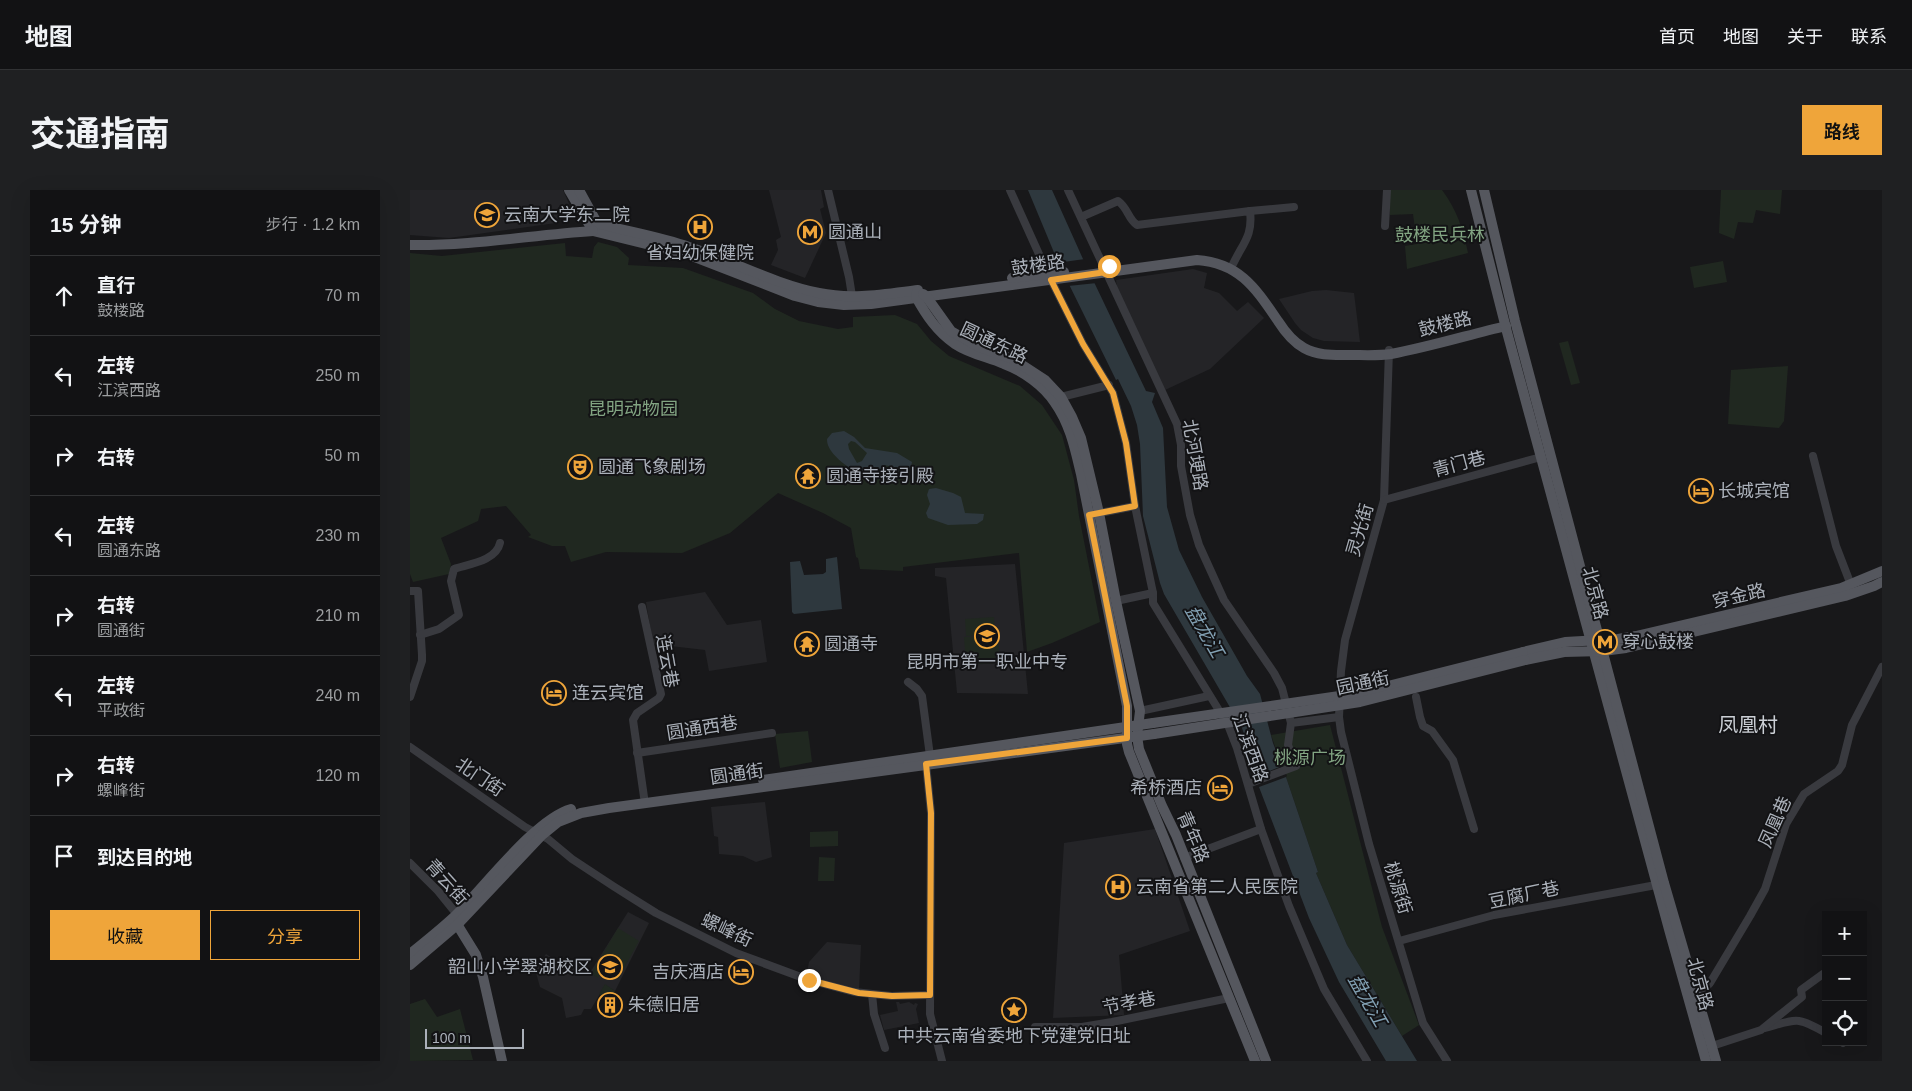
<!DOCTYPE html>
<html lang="zh">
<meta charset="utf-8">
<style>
body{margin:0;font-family:Helvetica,"Noto Sans SC",sans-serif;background:#1f2022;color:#f1f3f6}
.controls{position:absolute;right:15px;bottom:15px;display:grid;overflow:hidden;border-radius:0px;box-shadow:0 5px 20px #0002}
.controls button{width:45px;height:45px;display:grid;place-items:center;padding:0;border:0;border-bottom:1px solid #313234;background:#121214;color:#f1f3f6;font:25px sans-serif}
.scale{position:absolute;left:15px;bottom:12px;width:99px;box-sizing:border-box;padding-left:5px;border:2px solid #aab0b9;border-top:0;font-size:14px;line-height:18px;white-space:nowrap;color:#aab0b9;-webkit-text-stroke:4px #131315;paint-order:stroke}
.stop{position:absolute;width:15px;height:15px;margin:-11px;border:4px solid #efa53a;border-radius:50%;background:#fff}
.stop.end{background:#efa53a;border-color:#fff;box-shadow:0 1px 5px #0008}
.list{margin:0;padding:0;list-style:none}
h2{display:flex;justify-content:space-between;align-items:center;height:65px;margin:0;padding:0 20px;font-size:21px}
h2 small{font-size:16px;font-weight:400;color:#9c9ea0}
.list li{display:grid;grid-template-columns:32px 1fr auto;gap:15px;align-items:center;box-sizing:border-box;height:80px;padding:0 20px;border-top:1px solid #313234}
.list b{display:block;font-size:19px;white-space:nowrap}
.list p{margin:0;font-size:16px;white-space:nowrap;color:#9c9ea0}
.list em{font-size:16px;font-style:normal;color:#9c9ea0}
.actions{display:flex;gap:10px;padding:15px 20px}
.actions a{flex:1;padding:11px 0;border:1px solid #efa53a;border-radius:0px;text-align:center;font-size:18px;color:#efa53a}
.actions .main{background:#efa53a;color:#111}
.icon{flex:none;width:28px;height:28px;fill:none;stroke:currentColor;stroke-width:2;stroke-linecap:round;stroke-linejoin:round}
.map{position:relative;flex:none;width:1472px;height:871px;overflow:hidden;border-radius:0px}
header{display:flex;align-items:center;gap:30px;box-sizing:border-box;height:70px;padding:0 25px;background:#121214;border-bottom:1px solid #313234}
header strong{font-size:24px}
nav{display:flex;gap:28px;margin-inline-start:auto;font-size:18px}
.intro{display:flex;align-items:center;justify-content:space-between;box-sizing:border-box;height:120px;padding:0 30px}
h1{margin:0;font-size:35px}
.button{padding:12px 22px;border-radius:0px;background:#efa53a;color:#111;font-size:18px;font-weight:700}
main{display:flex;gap:30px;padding:0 30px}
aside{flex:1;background:#121214;border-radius:0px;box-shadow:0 5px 20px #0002}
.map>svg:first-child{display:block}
.built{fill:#242427}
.green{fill:#202820}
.water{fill:#2e383e;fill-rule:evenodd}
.pier{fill:#18181a}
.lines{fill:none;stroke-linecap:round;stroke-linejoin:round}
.minor{stroke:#393a3f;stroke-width:8}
.major{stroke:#55575e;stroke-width:10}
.major-bridge{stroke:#55575e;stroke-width:10}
.route{stroke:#efa53a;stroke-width:6}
.labels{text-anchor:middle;stroke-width:4;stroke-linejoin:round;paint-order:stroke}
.poi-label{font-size:18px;fill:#aab0b9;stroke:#131315;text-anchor:start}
.park-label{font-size:18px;fill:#82a482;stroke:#131315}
.street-label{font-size:18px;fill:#aab0b9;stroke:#131315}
.water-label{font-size:19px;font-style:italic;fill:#82a0b3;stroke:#131315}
.quarter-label{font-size:20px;fill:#cbcfd5;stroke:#131315}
</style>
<header>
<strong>地图</strong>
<nav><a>首页</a><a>地图</a><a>关于</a><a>联系</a></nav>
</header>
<div class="intro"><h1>交通指南</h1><a class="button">路线</a></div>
<main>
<aside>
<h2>15 分钟<small>步行 · 1.2 km</small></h2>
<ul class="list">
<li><svg class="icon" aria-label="ahead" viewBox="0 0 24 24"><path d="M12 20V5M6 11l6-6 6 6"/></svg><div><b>直行</b><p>鼓楼路</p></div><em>70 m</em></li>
<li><svg class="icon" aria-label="left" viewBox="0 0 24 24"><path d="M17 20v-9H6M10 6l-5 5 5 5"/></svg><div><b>左转</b><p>江滨西路</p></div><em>250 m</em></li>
<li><svg class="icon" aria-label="right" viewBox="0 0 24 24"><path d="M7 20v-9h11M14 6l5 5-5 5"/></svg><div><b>右转</b></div><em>50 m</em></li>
<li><svg class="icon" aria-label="left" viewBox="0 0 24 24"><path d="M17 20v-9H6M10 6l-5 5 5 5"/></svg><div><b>左转</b><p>圆通东路</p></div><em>230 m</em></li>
<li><svg class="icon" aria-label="right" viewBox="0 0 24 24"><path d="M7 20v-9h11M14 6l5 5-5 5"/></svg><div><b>右转</b><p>圆通街</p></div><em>210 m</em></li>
<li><svg class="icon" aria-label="left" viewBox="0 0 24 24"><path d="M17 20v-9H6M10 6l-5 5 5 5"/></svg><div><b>左转</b><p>平政街</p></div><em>240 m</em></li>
<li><svg class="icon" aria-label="right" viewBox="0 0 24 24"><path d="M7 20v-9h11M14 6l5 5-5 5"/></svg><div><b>右转</b><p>螺峰街</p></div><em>120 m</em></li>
<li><svg class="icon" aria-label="arrive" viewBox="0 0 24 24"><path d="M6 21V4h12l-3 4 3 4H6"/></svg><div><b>到达目的地</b></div></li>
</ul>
<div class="actions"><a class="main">收藏</a><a>分享</a></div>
</aside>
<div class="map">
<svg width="1472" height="871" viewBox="0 0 1472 871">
<rect width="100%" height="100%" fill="#18181a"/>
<!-- built -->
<g class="built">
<polygon points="0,0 153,0 160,16 146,33 39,48 0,45"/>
<polygon points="359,0 411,0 414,17 410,19 416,43 395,88 361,75 368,60 366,50 371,47"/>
<polygon points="783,79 797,83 794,98 809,103 827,121 838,112 854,128 800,179 755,200 708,105 706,90"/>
<polygon points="916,100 944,103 950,152 914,151 903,148 891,140 885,133 869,109 902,101"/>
<polygon points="605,374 618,504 547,503 536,388 525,386 525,378"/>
<polygon points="295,402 317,435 351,430 357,472 299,481 295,460 243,454 236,412"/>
<polygon points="355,612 362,667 346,672 333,666 309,664 308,647 304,646 301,617"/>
<polygon points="745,639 780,741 709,765 714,825 643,828 654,653"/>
<polygon points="218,722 239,733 205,801 195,795 181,819 174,819 171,825 156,828 152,808 130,797 125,779 136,764 162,780 166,774 181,781"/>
<polygon points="417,752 451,755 449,800 396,788 399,772"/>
<polygon points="486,812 489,812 490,814 499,812 504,815 505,813 508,814 506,819 509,833 474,840 470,825 488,821"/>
</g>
<!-- green -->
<g class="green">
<path d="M980,0H1032C1047,20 1053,39 1058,63L997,79L995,56L1007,54L1003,24L980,25Z"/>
<polygon points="1311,0 1372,0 1370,24 1346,20 1343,33 1328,32 1324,49 1309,43"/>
<polygon points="188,52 207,57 219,68 218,75 273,78 343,103 365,119 389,131 428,139 443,137 443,127 485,125 507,134 521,151 539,166 610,196 632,215 652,245 664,290 669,326 690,432 642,453 617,462 609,363 493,377 493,381 450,379 448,368 446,367 441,338 413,323 368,303 320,343 272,363 196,362 161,372 155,356 142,356 118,347 121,345 96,316 71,319 68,331 31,348 41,374 39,384 3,392 0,384 0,63 32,66 155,53 156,66 182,68 184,57"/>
<polygon points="1313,71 1317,92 1284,98 1280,77"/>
<polygon points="1158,151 1170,193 1161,195 1149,153"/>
<polygon points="1378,176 1374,231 1369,238 1318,234 1321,180"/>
<polygon points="584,427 585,444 556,446 555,429"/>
<polygon points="588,445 590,473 556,475 554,447"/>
<polygon points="920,535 972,737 1009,835 992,846 937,755 906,683 908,682 876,587 877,586 873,576 872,576 861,545"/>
<polygon points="398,541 402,572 370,578 365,544"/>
<polygon points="428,641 428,656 400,657 400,642"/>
<polygon points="409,667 425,668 424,691 408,691"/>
<polygon points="208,738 229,751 208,789 192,780 188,788 181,784"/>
<polygon points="195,794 205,801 201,810 189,804"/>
<polygon points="15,809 27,827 50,819 63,870 0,871 0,814"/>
</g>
<!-- water -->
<g class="water">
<polygon points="618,0 642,0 673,69 736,201 745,203 742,212 753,238 757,317 769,360 792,407 837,486 850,504 863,553 872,576 844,587 838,556 832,538 754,404 750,393 733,326 730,254 727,235 721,216 708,189 706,190 648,72"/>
<path d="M434,241L444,247L455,258L487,263L502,272C501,279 497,282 490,284L482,280L479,276L474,275L472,284L458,289C445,282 416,265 417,249L422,243ZM441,251L445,252L457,263L452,271L447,273L439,259L438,254Z"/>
<polygon points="526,298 543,303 551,307 555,323 574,324 573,330 567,334 538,335 518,328 516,323 520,314 517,305 519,299"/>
<polygon points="427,367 432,419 384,424 382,422 380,372 390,371 394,385 413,384 416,382 416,369"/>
<polygon points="876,587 908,682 906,683 937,755 1007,871 976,871 929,792 899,728 849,597"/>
</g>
<!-- pier -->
<polygon class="pier" points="675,69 687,93 658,96 646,73"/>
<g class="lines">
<!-- minor -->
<g class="minor">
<polyline points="418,0 439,87 442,106"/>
<polyline points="600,0 638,84"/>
<polyline points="658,0 767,234 771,255 771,276 780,325 789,355 814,410 864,483 872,498 881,533"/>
<polyline points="840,21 884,17"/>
<path d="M671,27L708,11C718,18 718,29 727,35L840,21C843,46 833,53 823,74"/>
<polyline points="975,36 977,0"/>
<polyline points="641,90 673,154 703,203 716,253 725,316 743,403 743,413 818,535 827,558 851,639 879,716 914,799 957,871"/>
<polyline points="979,160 974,310 935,450 931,481 929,527 931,542 959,654 1013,833 1037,871"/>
<polyline points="651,207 699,195"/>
<polyline points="1403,266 1426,356 1441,395"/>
<polyline points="974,310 1131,267"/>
<polyline points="685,324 725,316"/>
<polyline points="0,401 8,401 12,465 12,471 0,507"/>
<polyline points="706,411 743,403"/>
<polyline points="232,417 251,504 249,508 227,523 223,530 234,607"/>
<path d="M10,445L29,439L49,425L41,391L44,379C59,374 86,371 90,353"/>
<polyline points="498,492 507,499 512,506 520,566"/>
<polyline points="1006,507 1010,527 1013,536 1022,541 1043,570 1064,639"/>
<polyline points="730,521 799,506"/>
<polyline points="0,557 115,637 138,649 162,669 203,696 246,723 326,763 399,790 444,802 481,806 520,805"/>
<polyline points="227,563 362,543"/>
<polyline points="516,574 521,623 520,824 532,871"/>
<polyline points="838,594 886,576 878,555 881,533 929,527"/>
<polyline points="774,668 851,639"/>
<polyline points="0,673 28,701 49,727"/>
<polyline points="989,751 1084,725 1246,695"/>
<polyline points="462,804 464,824 475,858"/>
<polyline points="1287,807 1300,793 1340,726 1355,699 1376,634 1394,604 1428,581 1432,575 1442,535 1472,477"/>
<polyline points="625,837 672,837 702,832 819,808"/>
<path d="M1355,838C1387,829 1387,826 1416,843"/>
<polyline points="1432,852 1433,853"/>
<polyline points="1302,856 1351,840 1392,807 1391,800 1413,784"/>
</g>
<!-- major -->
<g class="major">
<path d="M159,0L183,41L277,64L385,106L408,112L434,115L461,114L787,70C830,73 846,99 868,131C875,142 883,152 894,158C908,166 924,165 939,165C953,165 968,166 981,164C1019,157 1058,145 1096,136"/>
<path d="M169,0L186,31L190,34C220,42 251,47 279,57C323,71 364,94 409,103C442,110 475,104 508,100"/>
<polyline points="1061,0 1097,142 1260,743 1296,871"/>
<polyline points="1074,0 1105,131 1254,693 1306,871"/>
<path d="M0,55C61,56 122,45 183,41"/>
<polyline points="602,88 654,82"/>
<path d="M507,101L506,107C516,125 527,142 545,154C560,164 578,167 594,174C613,181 634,196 645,213C660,234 665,259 671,284L717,516V554L719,562L845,871"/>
<polyline points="513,104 516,106 541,141 569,157 603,169 635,190 651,207 662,227 671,248 689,323 706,411 730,521 727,546 729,559 752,616 766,645 856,871"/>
<polyline points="1113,462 1155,452 1208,449 1226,446 1431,398 1472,381"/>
<polyline points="1115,470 1154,462 1193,461 1216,458 1435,406 1464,396 1472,392"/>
<polyline points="353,590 743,533"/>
<polyline points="45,731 66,765 73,787 92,871"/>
<path d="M0,764C15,752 30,740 44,727C73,699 125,629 161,619"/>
<polyline points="0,775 47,735 132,645 148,632 171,623 199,618 744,544"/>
</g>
<!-- major-bridge -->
<g class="major-bridge">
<polyline points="743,533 950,503 1113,462"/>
<polyline points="744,544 950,512 1115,470"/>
</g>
</g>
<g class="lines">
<!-- route -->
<polyline class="route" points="399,790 449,803 482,806 520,805 521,623 516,574 717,548 717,516 679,325 725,316 716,253 703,203 673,154 641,90 696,82 694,77 699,76"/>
</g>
<!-- icons -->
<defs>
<symbol id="university-ring" viewBox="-11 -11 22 22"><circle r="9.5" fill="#131315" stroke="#efa53a" stroke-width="1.5"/><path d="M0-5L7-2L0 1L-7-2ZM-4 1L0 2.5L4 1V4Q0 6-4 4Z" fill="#efa53a"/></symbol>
<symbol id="hospital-ring" viewBox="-11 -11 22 22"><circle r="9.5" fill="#131315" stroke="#efa53a" stroke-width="1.5"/><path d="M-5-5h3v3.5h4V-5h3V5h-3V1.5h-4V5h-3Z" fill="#efa53a"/></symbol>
<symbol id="metro-ring" viewBox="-11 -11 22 22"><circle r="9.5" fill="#131315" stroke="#efa53a" stroke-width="1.5"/><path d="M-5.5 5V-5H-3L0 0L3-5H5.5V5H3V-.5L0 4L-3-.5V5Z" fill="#efa53a"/></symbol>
<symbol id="theatre-ring" viewBox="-11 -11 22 22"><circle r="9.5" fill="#131315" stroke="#efa53a" stroke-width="1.5"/><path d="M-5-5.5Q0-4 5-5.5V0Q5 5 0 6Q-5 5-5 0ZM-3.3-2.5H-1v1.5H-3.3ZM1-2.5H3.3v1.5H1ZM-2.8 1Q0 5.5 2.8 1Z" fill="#efa53a"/></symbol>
<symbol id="temple-ring" viewBox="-11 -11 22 22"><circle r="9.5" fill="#131315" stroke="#efa53a" stroke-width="1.5"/><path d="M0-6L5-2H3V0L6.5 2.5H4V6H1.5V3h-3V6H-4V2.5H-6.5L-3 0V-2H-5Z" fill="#efa53a"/></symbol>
<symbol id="hotel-ring" viewBox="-11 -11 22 22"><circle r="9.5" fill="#131315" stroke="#efa53a" stroke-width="1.5"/><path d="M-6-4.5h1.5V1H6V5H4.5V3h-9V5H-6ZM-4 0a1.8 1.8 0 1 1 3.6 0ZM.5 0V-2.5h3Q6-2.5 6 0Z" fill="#efa53a"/></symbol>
<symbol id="school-ring" viewBox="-11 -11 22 22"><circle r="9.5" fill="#131315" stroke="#efa53a" stroke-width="1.5"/><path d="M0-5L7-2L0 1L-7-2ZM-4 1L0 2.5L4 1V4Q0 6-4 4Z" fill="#efa53a"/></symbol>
<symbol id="building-ring" viewBox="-11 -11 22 22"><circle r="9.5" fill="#131315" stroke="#efa53a" stroke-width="1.5"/><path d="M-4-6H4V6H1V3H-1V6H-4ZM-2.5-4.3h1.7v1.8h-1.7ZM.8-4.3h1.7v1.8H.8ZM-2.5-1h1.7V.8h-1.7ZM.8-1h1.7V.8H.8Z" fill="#efa53a"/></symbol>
<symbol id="sight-ring" viewBox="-11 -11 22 22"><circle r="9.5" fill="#131315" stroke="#efa53a" stroke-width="1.5"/><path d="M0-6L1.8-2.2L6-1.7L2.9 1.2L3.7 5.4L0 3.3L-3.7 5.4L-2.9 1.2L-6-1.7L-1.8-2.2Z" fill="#efa53a"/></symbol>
</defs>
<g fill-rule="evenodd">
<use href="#university-ring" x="63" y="11" width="28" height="28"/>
<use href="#hospital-ring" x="276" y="23" width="28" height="28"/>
<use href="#metro-ring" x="386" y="28" width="28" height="28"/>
<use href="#theatre-ring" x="156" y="263" width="28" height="28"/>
<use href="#temple-ring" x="384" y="272" width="28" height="28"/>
<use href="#hotel-ring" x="1277" y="287" width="28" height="28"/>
<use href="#school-ring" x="563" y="432" width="28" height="28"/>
<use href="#metro-ring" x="1181" y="438" width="28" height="28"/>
<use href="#temple-ring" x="383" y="440" width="28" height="28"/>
<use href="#hotel-ring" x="130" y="489" width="28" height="28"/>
<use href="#hotel-ring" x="796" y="584" width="28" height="28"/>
<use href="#hospital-ring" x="694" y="683" width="28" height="28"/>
<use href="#school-ring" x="186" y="763" width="28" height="28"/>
<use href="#hotel-ring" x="317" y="768" width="28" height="28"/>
<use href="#building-ring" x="186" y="801" width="28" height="28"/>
<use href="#sight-ring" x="590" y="806" width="28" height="28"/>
</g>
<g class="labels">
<!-- poi labels -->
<g class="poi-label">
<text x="94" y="31">云南大学东二院</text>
<text x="418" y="48">圆通山</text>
<text x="290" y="69" text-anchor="middle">省妇幼保健院</text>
<text x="188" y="283">圆通飞象剧场</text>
<text x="416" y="292">圆通寺接引殿</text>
<text x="1308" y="307">长城宾馆</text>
<text x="1212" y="458">穿心鼓楼</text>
<text x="414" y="460">圆通寺</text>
<text x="577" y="478" text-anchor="middle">昆明市第一职业中专</text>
<text x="162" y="509">连云宾馆</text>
<text x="792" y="604" text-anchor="end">希桥酒店</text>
<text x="726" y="703">云南省第二人民医院</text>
<text x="182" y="783" text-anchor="end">韶山小学翠湖校区</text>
<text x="314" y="788" text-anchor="end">吉庆酒店</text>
<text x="218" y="821">朱德旧居</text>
<text x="604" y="852" text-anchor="middle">中共云南省委地下党建党旧址</text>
</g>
<!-- park labels -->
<g class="park-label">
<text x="1030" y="51">鼓楼民兵林</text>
<text x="223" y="225">昆明动物园</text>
<text x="900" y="574">桃源广场</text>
</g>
<!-- street labels -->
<g class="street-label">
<text transform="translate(628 75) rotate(-8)" y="6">鼓楼路</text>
<text transform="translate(1035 134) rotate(-14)" y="6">鼓楼路</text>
<text transform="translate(584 153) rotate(25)" y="6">圆通东路</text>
<text transform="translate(785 265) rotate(80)" y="6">北河埂路</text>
<text transform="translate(1049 274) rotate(-15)" y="6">青门巷</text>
<text transform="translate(950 340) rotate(-74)" y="6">灵光街</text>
<text transform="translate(1185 403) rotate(75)" y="6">北京路</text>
<text transform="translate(1329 406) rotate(-13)" y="6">穿金路</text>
<text transform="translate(257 471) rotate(80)" y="6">连云巷</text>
<text transform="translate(953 493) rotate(-12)" y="6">园通街</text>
<text transform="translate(292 538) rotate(-9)" y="6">圆通西巷</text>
<text transform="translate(840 558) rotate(70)" y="6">江滨西路</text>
<text transform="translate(327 584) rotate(-8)" y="6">圆通街</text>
<text transform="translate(70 587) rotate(34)" y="6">北门街</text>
<text transform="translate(1365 632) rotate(-66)" y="6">凤凰巷</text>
<text transform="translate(783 647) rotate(67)" y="6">青年路</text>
<text transform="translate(37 692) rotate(48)" y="6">青云街</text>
<text transform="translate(988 698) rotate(73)" y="6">桃源街</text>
<text transform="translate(1114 705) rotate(-12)" y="6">豆腐厂巷</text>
<text transform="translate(317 740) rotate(25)" y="6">螺峰街</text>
<text transform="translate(1290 794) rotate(75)" y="6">北京路</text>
<text transform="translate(719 813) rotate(-11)" y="6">节孝巷</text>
</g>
<!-- water labels -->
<g class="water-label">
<text transform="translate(795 441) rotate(60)" y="7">盘龙江</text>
<text transform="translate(958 810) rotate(60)" y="7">盘龙江</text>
</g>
<!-- quarter labels -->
<g class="quarter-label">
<text x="1338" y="542">凤凰村</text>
</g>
</g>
</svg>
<div class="controls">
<button>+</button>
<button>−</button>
<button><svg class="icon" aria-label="locate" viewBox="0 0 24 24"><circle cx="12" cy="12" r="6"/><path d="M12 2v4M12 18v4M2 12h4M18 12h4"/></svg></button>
</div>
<div class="scale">100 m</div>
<div class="stop" style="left:699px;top:76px"></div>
<div class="stop end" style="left:399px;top:790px"></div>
</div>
</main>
